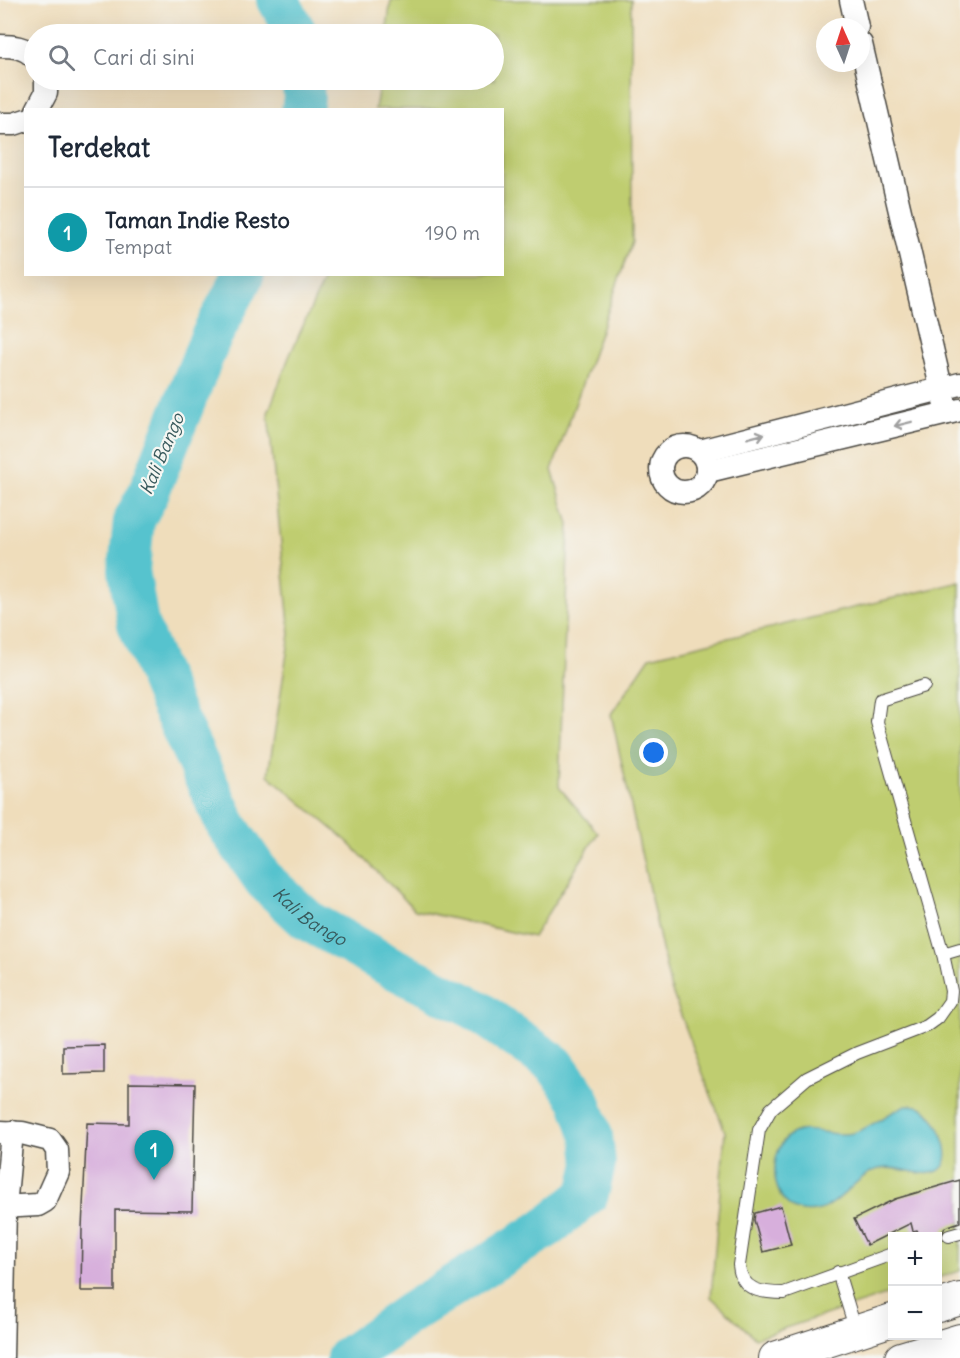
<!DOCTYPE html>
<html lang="id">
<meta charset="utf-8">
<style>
body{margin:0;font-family:Delius,sans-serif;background:#f2f2f3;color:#1f2937}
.controls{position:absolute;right:18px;bottom:18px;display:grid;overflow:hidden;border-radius:0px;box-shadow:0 6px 24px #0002}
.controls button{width:54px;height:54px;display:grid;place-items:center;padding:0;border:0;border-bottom:2px solid #e0e1e3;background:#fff;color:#1f2937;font:30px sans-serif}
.compass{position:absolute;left:816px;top:18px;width:54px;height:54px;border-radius:50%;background:#fff;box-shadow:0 6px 24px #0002;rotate:357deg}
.you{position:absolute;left:654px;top:753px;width:21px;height:21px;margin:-15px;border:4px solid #fff;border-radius:50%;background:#1a73e8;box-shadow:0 0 0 9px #1a73e833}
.badge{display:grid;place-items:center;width:39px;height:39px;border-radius:50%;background:#c8321e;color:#fff;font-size:20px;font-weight:700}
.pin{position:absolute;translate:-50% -50px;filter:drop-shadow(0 2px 3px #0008)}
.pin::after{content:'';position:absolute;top:32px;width:21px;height:18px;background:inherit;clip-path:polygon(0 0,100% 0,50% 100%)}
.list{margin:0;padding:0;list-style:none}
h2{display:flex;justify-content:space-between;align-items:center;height:78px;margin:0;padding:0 24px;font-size:26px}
h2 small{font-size:20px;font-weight:400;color:#747a83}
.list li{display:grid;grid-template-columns:39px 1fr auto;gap:18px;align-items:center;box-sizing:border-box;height:90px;padding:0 24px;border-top:2px solid #e0e1e3}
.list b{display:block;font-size:22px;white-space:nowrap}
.list p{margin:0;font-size:20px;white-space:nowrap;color:#747a83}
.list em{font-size:20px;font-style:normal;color:#747a83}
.icon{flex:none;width:33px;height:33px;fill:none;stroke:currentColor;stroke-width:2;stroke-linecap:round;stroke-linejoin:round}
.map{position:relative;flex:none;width:960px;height:1358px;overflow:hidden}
.search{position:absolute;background:#fff;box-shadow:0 6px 24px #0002;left:24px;top:24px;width:480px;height:66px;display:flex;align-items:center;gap:15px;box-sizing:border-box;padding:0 21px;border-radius:33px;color:#747a83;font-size:22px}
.panel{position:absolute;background:#fff;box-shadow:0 6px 24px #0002;left:24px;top:108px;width:480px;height:168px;border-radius:0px}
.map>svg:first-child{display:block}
.green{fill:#bfcd6f;stroke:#757c4d;stroke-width:1.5}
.water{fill:#56c3ce;stroke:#40777c;stroke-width:1.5}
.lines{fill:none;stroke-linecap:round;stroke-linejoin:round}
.river{stroke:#56c3ce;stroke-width:42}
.building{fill:#d7afdc}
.lane-casing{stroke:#484641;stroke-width:14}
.street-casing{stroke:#484641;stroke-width:25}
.secondary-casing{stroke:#484641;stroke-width:34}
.lane{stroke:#fff;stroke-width:12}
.street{stroke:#fff;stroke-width:22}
.secondary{stroke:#fff;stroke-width:32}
.oneway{stroke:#a0a0a0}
.labels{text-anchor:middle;stroke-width:4.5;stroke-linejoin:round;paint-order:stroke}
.water-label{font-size:18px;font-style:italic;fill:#38595c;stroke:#f6f6f2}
</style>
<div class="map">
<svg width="960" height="1358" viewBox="0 0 960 1358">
<rect width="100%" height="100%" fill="#f6f6f2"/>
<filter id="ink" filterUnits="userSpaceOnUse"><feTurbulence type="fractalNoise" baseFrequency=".0167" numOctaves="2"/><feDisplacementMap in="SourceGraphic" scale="12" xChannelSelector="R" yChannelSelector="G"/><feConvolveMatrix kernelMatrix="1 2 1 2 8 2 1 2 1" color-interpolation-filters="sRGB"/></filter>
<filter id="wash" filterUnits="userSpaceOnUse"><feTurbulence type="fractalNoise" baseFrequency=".008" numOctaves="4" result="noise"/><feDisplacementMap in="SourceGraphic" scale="24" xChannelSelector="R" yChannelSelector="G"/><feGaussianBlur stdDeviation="1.35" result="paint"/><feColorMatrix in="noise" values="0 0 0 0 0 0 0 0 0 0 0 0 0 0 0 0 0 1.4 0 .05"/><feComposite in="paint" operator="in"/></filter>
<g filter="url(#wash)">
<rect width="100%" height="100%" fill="#efddbb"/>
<!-- green -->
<g class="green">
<polygon points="391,0 631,0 632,242 552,470 569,524 559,787 598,833 533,937 415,910 348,842 268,775 290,634 268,413 289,357 326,275 502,274 502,110 375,109 380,80 494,80 494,34 386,34"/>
<polygon points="960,582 960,1271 938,1278 938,1236 892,1236 892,1293 755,1338 711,1297 725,1132 670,986 611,714 650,657"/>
</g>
<!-- water -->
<path class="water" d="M906,1105C912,1105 918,1105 923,1108C937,1117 959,1160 938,1171C922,1179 898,1164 879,1169C855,1175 840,1207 815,1211C778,1217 767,1174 780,1147C795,1115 828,1140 853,1133C872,1127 888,1113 906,1105Z"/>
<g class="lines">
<!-- river -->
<g class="river">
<polyline points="278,0 297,34"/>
<polyline points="302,80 304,97 302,110"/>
<path id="s1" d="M244,274L210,339L148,494L134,520L129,570L138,624L171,705L227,826L264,880L307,920L391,967L475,1009L555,1065L579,1099L592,1136L595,1164L588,1194L549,1226L410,1313L347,1358"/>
</g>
</g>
<g id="blocks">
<!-- building -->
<g class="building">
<polygon points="104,1045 104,1073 63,1074 63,1046"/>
<polygon points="129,1083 195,1084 192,1211 115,1210 115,1291 81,1291 82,1228 87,1123 129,1124"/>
<polygon points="960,1180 960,1222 945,1227 941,1236 920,1236 917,1230 913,1231 911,1223 867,1245 854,1219 895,1199"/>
<polygon points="781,1206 791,1245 763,1252 754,1220 755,1213"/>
</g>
</g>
</g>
<g filter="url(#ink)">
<use href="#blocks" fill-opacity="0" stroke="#484641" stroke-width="1.5"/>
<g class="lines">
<defs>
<g id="lane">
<polyline points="943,954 960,949"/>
<polyline points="949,1236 960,1233"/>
<path d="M892,1254L784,1293C762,1293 741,1291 739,1265L759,1130L771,1109L807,1078L857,1053L927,1026L938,1018L950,1001L951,991L943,954L877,722L880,700L924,686"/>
<polyline points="838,1272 856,1331"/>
</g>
<g id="street">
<polyline points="851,0 857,27"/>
<polyline points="861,44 947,413"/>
<path d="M0,46C13,46 25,47 34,57"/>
<polyline points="37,110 46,93 46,80"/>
<polyline points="0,124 14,124 26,120"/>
<circle cx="684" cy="469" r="23"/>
<polyline points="700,451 960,384"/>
<polyline points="708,471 960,410"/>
<polyline points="0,1132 22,1133 50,1140 57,1150 58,1172 45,1201 38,1205 0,1207"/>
<polyline points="2,1358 5,1207 12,1132"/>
</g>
<g id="secondary">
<polyline points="938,1306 960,1299"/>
<polyline points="775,1358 892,1320"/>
<polyline points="901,1358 960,1340"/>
</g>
</defs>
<!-- lane casing -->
<use href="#lane" class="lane-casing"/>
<!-- street casing -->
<use href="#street" class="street-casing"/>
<!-- secondary casing -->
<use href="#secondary" class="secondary-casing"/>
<!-- lane -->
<use href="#lane" class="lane"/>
<!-- street -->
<use href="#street" class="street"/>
<!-- secondary -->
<use href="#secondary" class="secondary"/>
</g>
<!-- one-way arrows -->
<defs><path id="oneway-shaft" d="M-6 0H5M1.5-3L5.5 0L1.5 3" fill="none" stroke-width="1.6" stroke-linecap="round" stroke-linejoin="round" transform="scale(1.5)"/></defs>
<g class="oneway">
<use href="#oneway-shaft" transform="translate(903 424) rotate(166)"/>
<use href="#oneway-shaft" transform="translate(756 436) rotate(-15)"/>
</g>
</g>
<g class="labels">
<!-- water labels -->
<g class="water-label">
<text transform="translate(162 454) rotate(-67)" y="6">Kali Bango</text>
<text dy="6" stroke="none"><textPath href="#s1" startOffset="720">Kali Bango</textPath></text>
</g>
</g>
</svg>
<div class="controls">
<button>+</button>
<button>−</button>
</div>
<svg class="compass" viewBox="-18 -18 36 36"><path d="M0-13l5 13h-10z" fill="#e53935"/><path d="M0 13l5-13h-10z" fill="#747a83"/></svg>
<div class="you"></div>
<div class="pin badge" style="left:154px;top:1180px;background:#0f9aa8">1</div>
<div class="search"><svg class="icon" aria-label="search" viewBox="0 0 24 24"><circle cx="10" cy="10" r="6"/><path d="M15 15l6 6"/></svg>Cari di sini</div>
<section class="panel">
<h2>Terdekat<small></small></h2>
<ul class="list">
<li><span class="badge" style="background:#0f9aa8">1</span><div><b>Taman Indie Resto</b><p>Tempat</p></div><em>190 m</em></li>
</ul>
</section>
</div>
